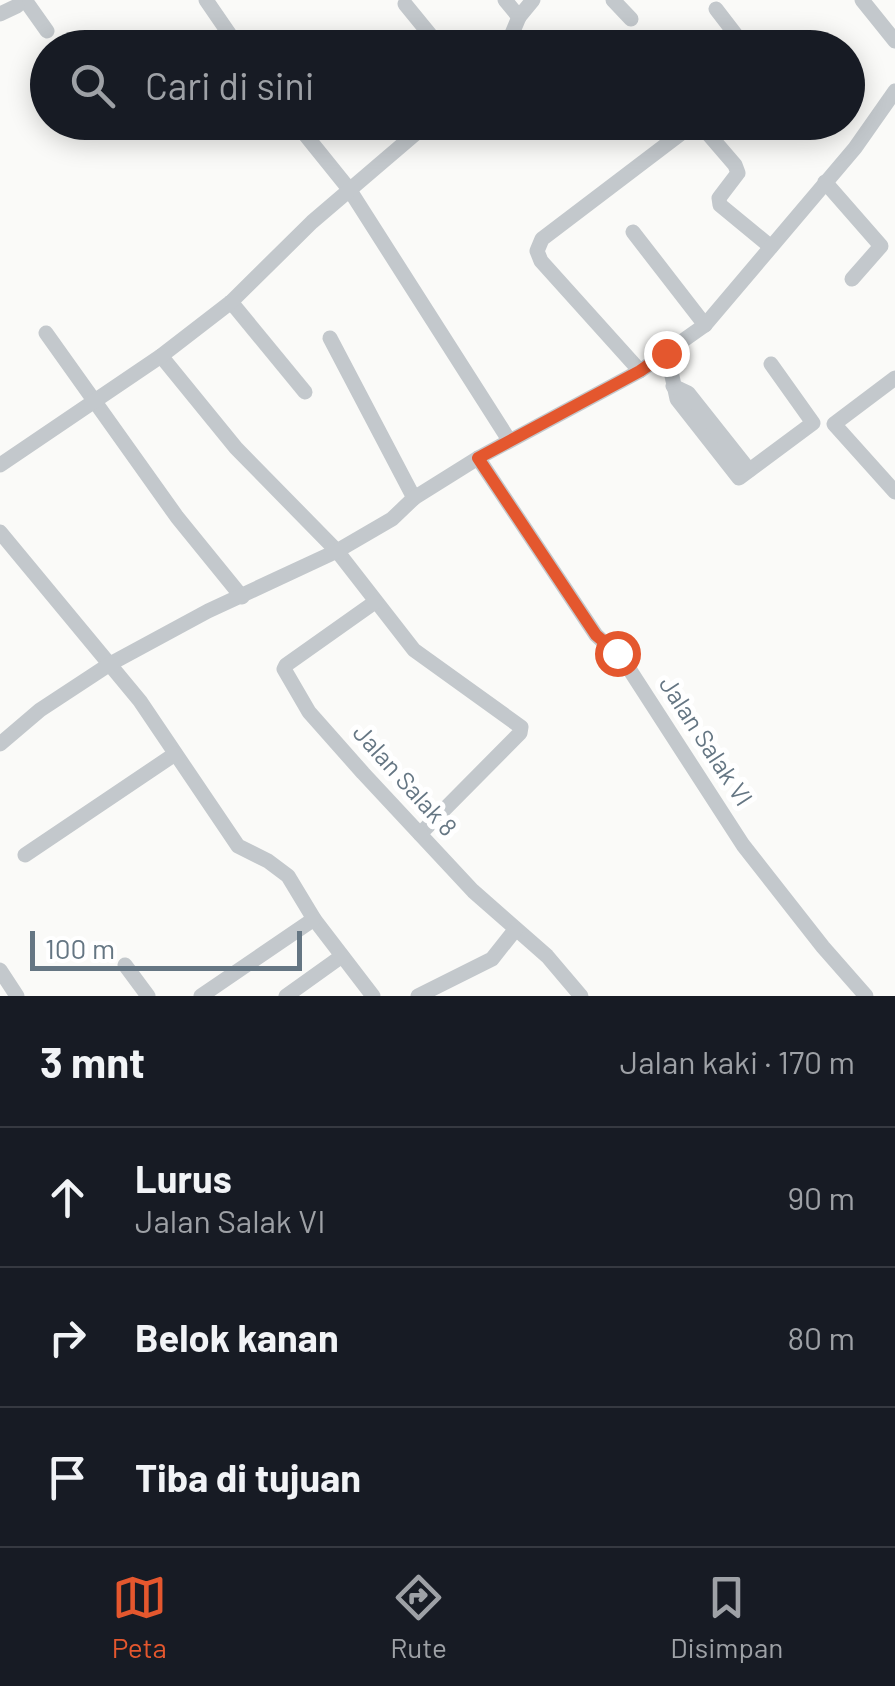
<!DOCTYPE html>
<html lang="id">
<meta charset="utf-8">
<style>
body{margin:0;font-family:Barlow,sans-serif;background:#20242c;color:#f1f3f6}
.scale{position:absolute;left:30px;bottom:25px;width:272px;box-sizing:border-box;padding-left:10px;border:5px solid #657683;border-top:0;font-size:28px;line-height:35px;white-space:nowrap;color:#657683;-webkit-text-stroke:8px #fff;paint-order:stroke}
.stop{position:absolute;width:30px;height:30px;margin:-22px;border:8px solid #e4572e;border-radius:50%;background:#fff}
.stop.end{background:#e4572e;border-color:#fff;box-shadow:0 2px 10px #0008}
.list{margin:0;padding:0;list-style:none}
h2{display:flex;justify-content:space-between;align-items:center;height:130px;margin:0;padding:0 40px;font-size:42px}
h2 small{font-size:32px;font-weight:400;color:#9ea1a6}
.list li{display:grid;grid-template-columns:65px 1fr auto;gap:30px;align-items:center;box-sizing:border-box;height:140px;padding:0 40px;border-top:2px solid #363941}
.list b{display:block;font-size:38px;white-space:nowrap}
.list p{margin:0;font-size:32px;white-space:nowrap;color:#9ea1a6}
.list em{font-size:32px;font-style:normal;color:#9ea1a6}
.icon{flex:none;width:55px;height:55px;fill:none;stroke:currentColor;stroke-width:2;stroke-linecap:round;stroke-linejoin:round}
.map{position:relative;flex:none;width:895px;height:996px;overflow:hidden}
.search{position:absolute;background:#171b24;box-shadow:0 5px 25px #0003;left:30px;right:30px;top:30px;height:110px;display:flex;align-items:center;gap:25px;box-sizing:border-box;padding:0 35px;border-radius:55px;color:#9ea1a6;font-size:38px}
.sheet{height:550px;background:#171b24}
nav{display:flex;justify-content:space-around;align-items:center;box-sizing:border-box;height:140px;border-top:2px solid #363941;background:#171b24;font-size:28px;color:#9ea1a6}
nav a{display:grid;justify-items:center;gap:5px}
nav .on{color:#e4572e}
.map>svg:first-child{display:block}
.lines{fill:none;stroke-linecap:round;stroke-linejoin:round}
.street{stroke:#c3c8cc;stroke-width:15}
.route{stroke:#e4572e;stroke-width:12}
.labels{text-anchor:middle;stroke-width:10;stroke-linejoin:round;paint-order:stroke}
.street-label{font-size:25px;fill:#657683;stroke:#fff}
</style>
<div class="map">
<svg width="895" height="996" viewBox="0 0 895 996">
<rect width="100%" height="100%" fill="#fafaf8"/>
<g class="lines">
<!-- street -->
<g class="street">
<polyline points="25,0 47,31"/>
<polyline points="206,0 239,48"/>
<polyline points="505,0 519,17"/>
<polyline points="613,0 631,19"/>
<polyline points="862,0 895,41"/>
<polyline points="405,4 441,48"/>
<polyline points="716,9 746,48"/>
<polyline points="0,14 17,6"/>
<polyline points="506,48 519,17 533,0"/>
<polyline points="295,122 349,189 509,440"/>
<polyline points="698,122 735,165 738,173 719,198 720,205 771,247"/>
<polyline points="825,182 881,246 852,279"/>
<polyline points="633,232 705,325"/>
<polyline points="231,302 305,392"/>
<polyline points="46,333 177,517 242,597"/>
<polyline points="330,338 414,498"/>
<polyline points="667,353 677,399 739,478 813,423 771,364"/>
<polyline points="161,356 236,448 337,551 414,650 521,727 520,733 420,834"/>
<polyline points="640,371 541,261 537,251 542,239 696,122"/>
<polyline points="895,378 834,424 895,492"/>
<polyline points="673,386 688,393 749,470"/>
<polyline points="478,458 596,635 624,661 743,845 823,947 866,996"/>
<polyline points="0,465 161,356 231,302 312,222 429,122"/>
<polyline points="0,532 140,701 238,846 268,861 288,876 314,919 373,996"/>
<polyline points="375,602 286,665 284,669 309,712 363,773 473,891 547,956 581,996"/>
<polyline points="0,744 40,710 110,664 208,611 337,551 392,519 414,498 478,458 640,371 705,325 855,148 895,91"/>
<polyline points="25,855 175,754"/>
<polyline points="125,965 148,996"/>
<polyline points="0,970 17,996"/>
<polyline points="201,996 314,919"/>
<polyline points="286,996 342,956"/>
<polyline points="418,996 492,959 515,930"/>
</g>
</g>
<g class="lines">
<!-- route -->
<polyline class="route" points="617,653 596,635 478,458 640,371 666,353"/>
</g>
<g class="labels">
<!-- street labels -->
<g class="street-label">
<text transform="translate(706 741) rotate(57)" y="9">Jalan Salak VI</text>
<text transform="translate(405 780) rotate(48)" y="9">Jalan Salak 8</text>
</g>
</g>
</svg>
<div class="scale">100 m</div>
<div class="stop" style="left:617px;top:653px"></div>
<div class="stop end" style="left:666px;top:353px"></div>
<div class="search"><svg class="icon" aria-label="search" viewBox="0 0 24 24"><circle cx="10" cy="10" r="6"/><path d="M15 15l6 6"/></svg>Cari di sini</div>
</div>
<section class="sheet">
<h2>3 mnt<small>Jalan kaki · 170 m</small></h2>
<ul class="list">
<li><svg class="icon" aria-label="ahead" viewBox="0 0 24 24"><path d="M12 20V5M6 11l6-6 6 6"/></svg><div><b>Lurus</b><p>Jalan Salak VI</p></div><em>90 m</em></li>
<li><svg class="icon" aria-label="right" viewBox="0 0 24 24"><path d="M7 20v-9h11M14 6l5 5-5 5"/></svg><div><b>Belok kanan</b></div><em>80 m</em></li>
<li><svg class="icon" aria-label="arrive" viewBox="0 0 24 24"><path d="M6 21V4h12l-3 4 3 4H6"/></svg><div><b>Tiba di tujuan</b></div></li>
</ul>
</section>
<nav>
<a class="on"><svg class="icon" aria-label="map" viewBox="0 0 24 24"><path d="M3 6l6-2 6 2 6-2v14l-6 2-6-2-6 2zM9 4v14M15 6v14"/></svg>Peta</a>
<a><svg class="icon" aria-label="directions" viewBox="0 0 24 24"><path d="M12 3l9 9-9 9-9-9zM9 14v-3h6M13 9l2 2-2 2"/></svg>Rute</a>
<a><svg class="icon" aria-label="saved" viewBox="0 0 24 24"><path d="M7 4h10v16l-5-4-5 4z"/></svg>Disimpan</a>
</nav>
